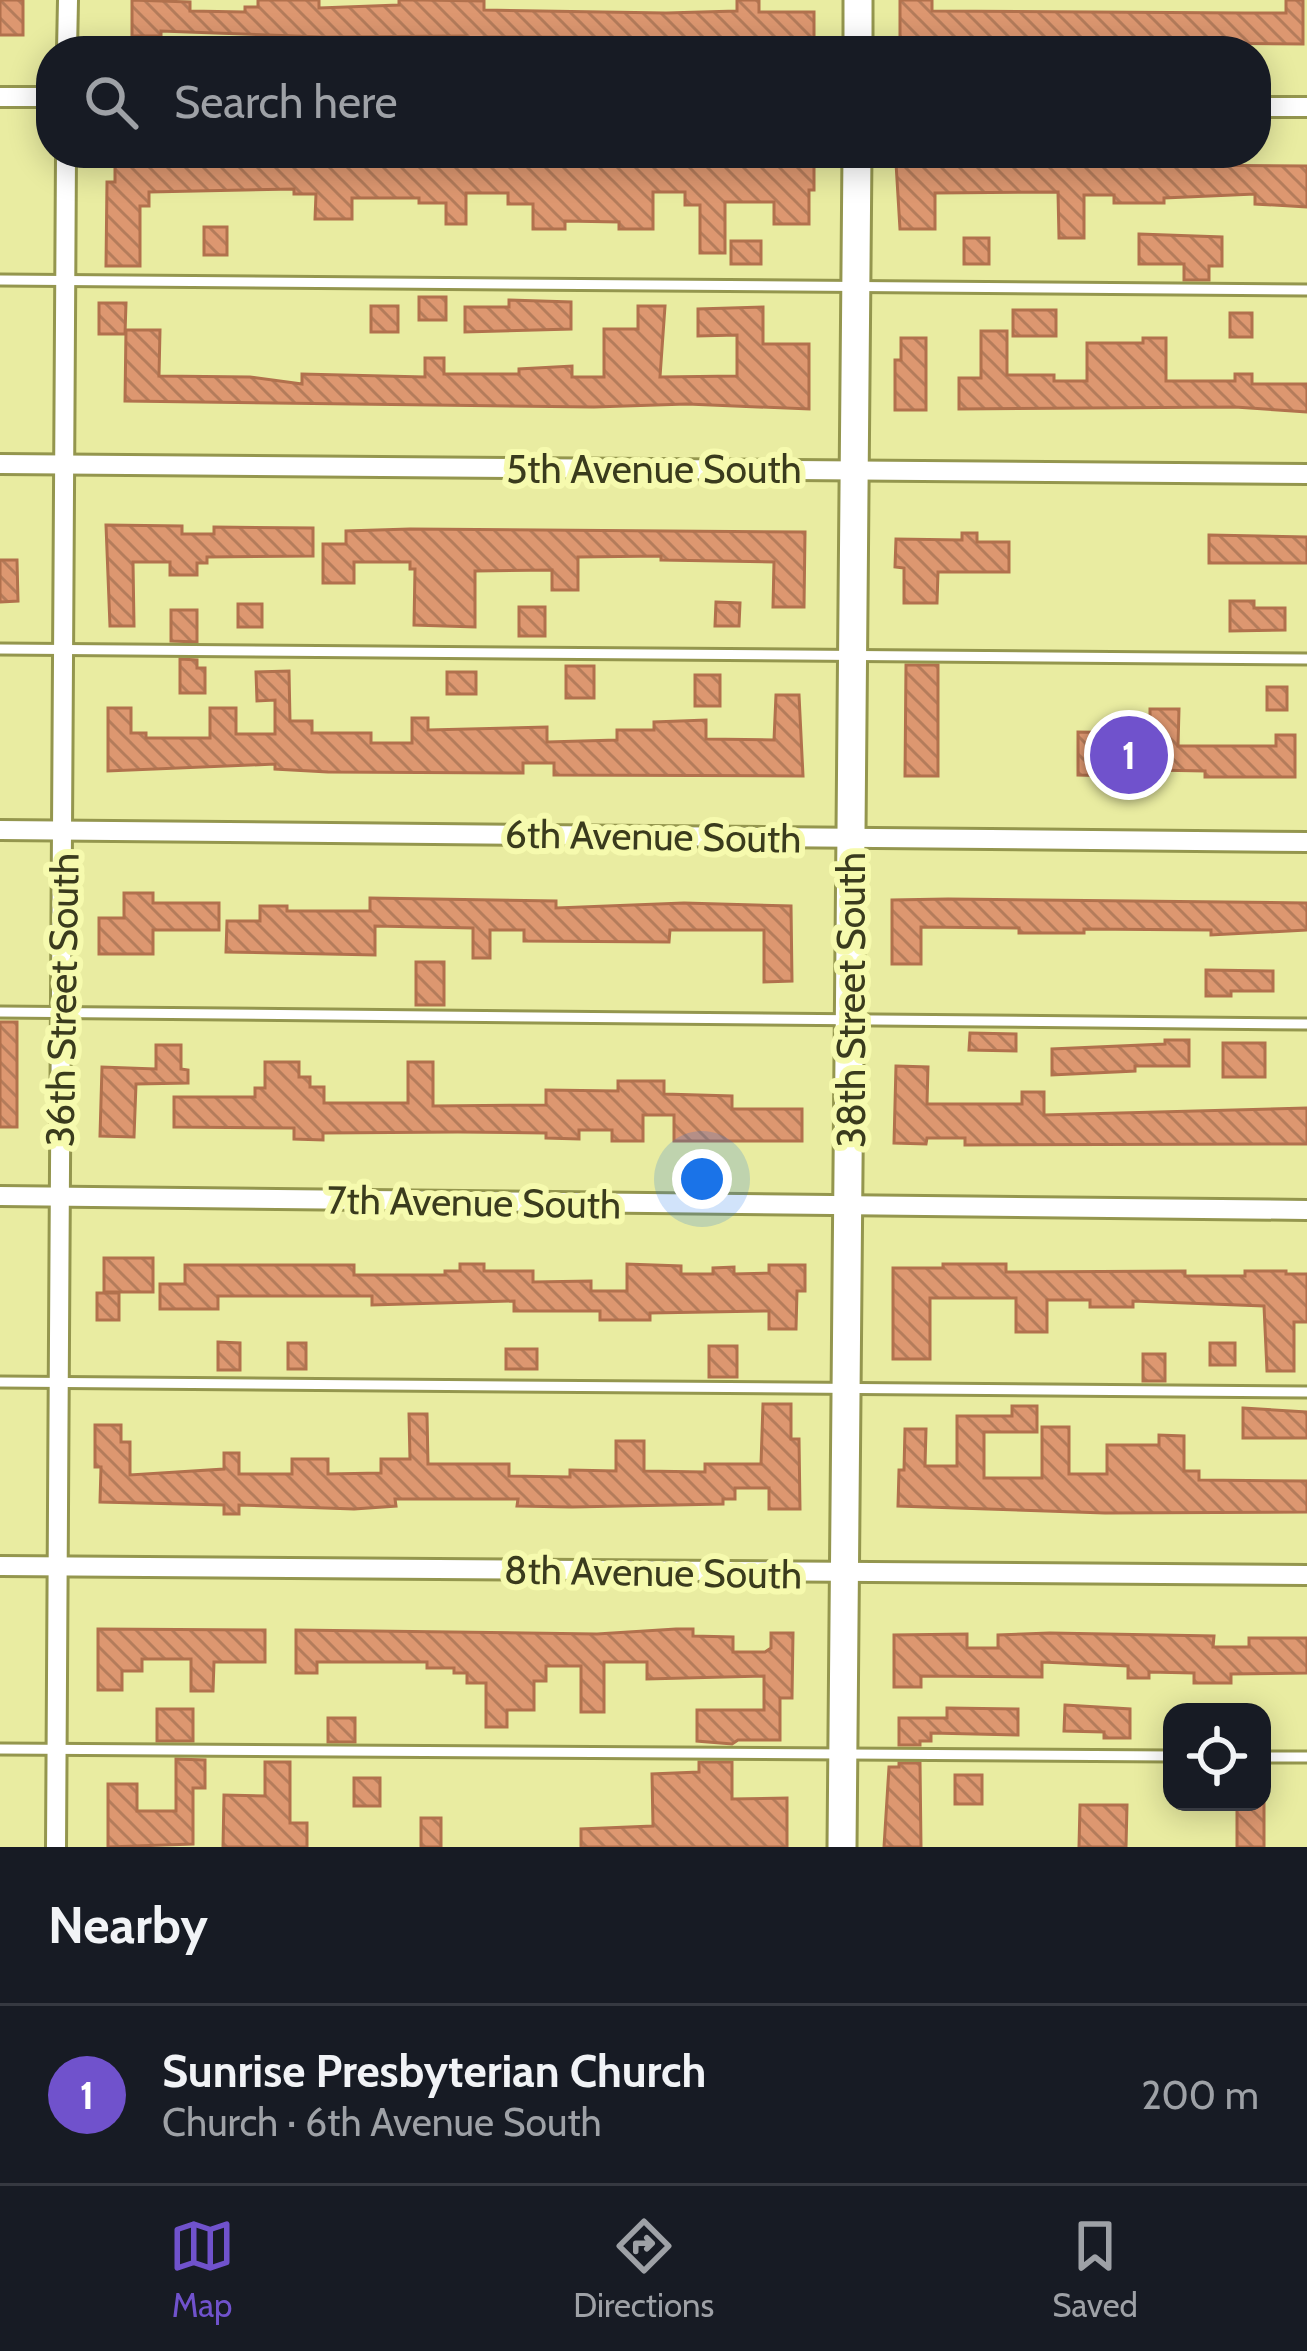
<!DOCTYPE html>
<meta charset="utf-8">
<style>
body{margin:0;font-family:Cabin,sans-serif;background:#242831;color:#f1f3f6}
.controls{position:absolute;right:36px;bottom:36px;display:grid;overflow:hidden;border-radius:24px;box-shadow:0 6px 30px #0003}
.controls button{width:108px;height:108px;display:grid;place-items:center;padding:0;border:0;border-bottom:3px solid #363941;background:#171b24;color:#f1f3f6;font:60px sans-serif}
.you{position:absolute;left:702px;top:1179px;width:42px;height:42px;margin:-30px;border:9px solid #fff;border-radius:50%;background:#1a73e8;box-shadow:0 0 0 18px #1a73e833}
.badge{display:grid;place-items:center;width:78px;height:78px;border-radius:50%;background:#7052cc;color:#fff;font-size:39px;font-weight:700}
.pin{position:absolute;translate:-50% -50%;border:6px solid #fff;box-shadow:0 3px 12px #0006}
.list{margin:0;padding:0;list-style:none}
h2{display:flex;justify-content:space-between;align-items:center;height:156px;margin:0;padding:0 48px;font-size:51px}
h2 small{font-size:39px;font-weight:400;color:#9ea1a6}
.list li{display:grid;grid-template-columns:78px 1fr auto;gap:36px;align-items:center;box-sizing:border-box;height:180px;padding:0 48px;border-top:3px solid #363941}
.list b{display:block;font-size:45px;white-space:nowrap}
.list p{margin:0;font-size:39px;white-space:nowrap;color:#9ea1a6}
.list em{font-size:39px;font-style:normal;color:#9ea1a6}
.icon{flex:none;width:66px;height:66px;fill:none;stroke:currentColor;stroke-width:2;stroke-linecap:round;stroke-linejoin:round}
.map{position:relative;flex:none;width:1307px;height:1847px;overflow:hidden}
.search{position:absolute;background:#171b24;box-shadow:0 6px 30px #0003;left:36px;right:36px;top:36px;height:132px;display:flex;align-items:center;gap:30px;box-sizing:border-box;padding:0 42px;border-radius:48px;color:#9ea1a6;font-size:45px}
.sheet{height:336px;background:#171b24}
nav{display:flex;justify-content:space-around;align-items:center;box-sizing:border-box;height:168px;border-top:3px solid #363941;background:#171b24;font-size:33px;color:#9ea1a6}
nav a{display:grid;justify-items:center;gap:6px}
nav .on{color:#7052cc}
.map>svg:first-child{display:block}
.building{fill:url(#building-back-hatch);stroke:#b1714d;stroke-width:3}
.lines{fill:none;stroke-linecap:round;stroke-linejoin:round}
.lane-casing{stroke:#94964e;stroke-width:15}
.street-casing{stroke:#94964e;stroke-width:24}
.secondary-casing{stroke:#94964e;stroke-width:33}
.lane{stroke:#fff;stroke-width:9}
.street{stroke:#fff;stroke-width:18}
.secondary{stroke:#fff;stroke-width:27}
.labels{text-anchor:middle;stroke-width:12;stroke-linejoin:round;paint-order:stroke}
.street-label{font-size:39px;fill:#3a3b1d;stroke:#f6faae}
</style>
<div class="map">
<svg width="1307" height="1847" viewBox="0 0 1307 1847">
<defs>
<pattern id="building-back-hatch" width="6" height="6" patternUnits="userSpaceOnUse" patternTransform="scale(3)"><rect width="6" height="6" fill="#dd9770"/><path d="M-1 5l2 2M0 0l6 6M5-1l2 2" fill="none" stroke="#b47c5b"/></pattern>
</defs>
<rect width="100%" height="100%" fill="#e9eca1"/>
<!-- building -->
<g class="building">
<rect x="0" y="0" width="23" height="35"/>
<polygon points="132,0 190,2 190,11 245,12 245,7 258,7 258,0 319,0 319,8 399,5 399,0 423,0 484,1 484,10 666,13 737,11 737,0 759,0 759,12 814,12 814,44 775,44 775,38 484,37 484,40 466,40 466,36 322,37 161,31 161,36 132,36"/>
<polygon points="900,0 932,0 932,11 1245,13 1286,13 1286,0 1303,0 1303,44 900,41"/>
<polygon points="115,158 471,164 814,163 814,190 809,190 809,224 774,224 774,202 725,202 725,253 700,253 700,205 685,205 685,192 653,192 653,229 619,229 619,222 565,221 565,229 533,229 533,204 508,204 508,193 466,193 466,224 446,224 446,203 419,203 419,198 352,198 352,219 315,219 316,194 294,194 294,189 149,192 149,206 140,206 140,266 106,266 107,182 115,182"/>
<polygon points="896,163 1307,166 1307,207 1255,204 1255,194 1164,198 1164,203 1114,203 1114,195 1084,195 1084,238 1059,238 1058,192 935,193 935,229 900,229"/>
<rect x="204" y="227" width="23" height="28"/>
<polygon points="1139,234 1222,237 1222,266 1209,266 1209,280 1184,280 1184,264 1139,264"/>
<rect x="964" y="238" width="25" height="26"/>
<rect x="731" y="241" width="30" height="23"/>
<rect x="419" y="297" width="27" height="23"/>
<polygon points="509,300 571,302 571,329 465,332 465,307 509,307"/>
<polygon points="99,303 126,303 125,334 99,334"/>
<rect x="371" y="306" width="27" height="26"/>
<polygon points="638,306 665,306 660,377 737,376 737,335 698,336 698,309 763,307 763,344 809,344 809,409 687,404 594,407 125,401 126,330 160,330 159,376 250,377 302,384 302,374 425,377 425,358 444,358 444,374 519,374 519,369 572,366 572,377 604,377 604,329 638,329"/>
<rect x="1013" y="310" width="43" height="26"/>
<rect x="1230" y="313" width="22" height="24"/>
<polygon points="981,331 1007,331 1007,375 1054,375 1054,381 1087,381 1087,343 1143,343 1143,338 1166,338 1166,381 1235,381 1235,374 1252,374 1252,384 1307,384 1307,412 1235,407 959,409 959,378 981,378"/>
<polygon points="901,338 926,338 926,410 895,410 895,360 901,360"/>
<polygon points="106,525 182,526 182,534 214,534 214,527 313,528 313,556 207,557 207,563 197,563 197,575 170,575 170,562 133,562 134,626 110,626"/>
<polygon points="410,529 805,532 804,607 773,607 774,562 661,560 661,556 578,557 578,590 552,590 552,570 475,571 475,627 414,625 415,569 410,569 410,562 354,562 354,583 323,583 323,544 346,544 346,531"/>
<polygon points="962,533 977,533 977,542 1009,542 1009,572 938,572 937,603 904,603 904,568 895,567 896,539 962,540"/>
<polygon points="1209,535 1307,537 1307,563 1209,563"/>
<polygon points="0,560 17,560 18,601 0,602"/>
<polygon points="1230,601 1254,601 1254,608 1285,608 1285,630 1230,631"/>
<polygon points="716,602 740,603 739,626 715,626"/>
<rect x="238" y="604" width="24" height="23"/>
<rect x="519" y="607" width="26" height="29"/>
<polygon points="171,610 197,610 197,642 171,641"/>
<polygon points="180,659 197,660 197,668 205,668 205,693 180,693"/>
<polygon points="906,665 938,665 938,776 905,776"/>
<rect x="566" y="666" width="28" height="32"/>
<polygon points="289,671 290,721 312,721 312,733 371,733 371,743 412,743 412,718 428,718 428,730 547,727 547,742 617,740 617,730 654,730 654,722 706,720 706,739 774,740 776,695 799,695 803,776 554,775 554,763 523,763 523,773 328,772 275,769 275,764 108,771 108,708 131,708 131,733 146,733 146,738 210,738 210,708 236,708 236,734 275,734 275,700 257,701 256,672"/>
<rect x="447" y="672" width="29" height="22"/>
<rect x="695" y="675" width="25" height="31"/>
<rect x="1267" y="687" width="20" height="23"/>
<polygon points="1150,709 1179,709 1178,746 1276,746 1276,735 1295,735 1295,777 1205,777 1205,771 1152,770 1152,777 1078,775 1078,732 1150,733"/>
<polygon points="124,893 153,893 153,903 219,903 219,930 153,930 153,954 99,954 99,918 124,918"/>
<polygon points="370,898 556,901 556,908 684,903 791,906 792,981 764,982 764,930 670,930 669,942 524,941 524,930 490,930 490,958 473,958 473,928 375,926 375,955 226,952 227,921 260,921 260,906 287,906 287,911 370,911"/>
<polygon points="948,899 1307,903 1307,930 1211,935 1211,930 1084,929 1084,933 1019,933 1019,928 921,927 921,964 892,964 892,900"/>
<rect x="416" y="962" width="28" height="43"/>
<polygon points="1206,970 1273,971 1273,991 1231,991 1231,996 1206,996"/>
<rect x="0" y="1022" width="17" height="105"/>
<polygon points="970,1033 1016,1034 1016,1051 969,1050"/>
<polygon points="1165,1040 1189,1040 1189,1066 1135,1066 1135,1071 1052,1075 1052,1049 1165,1044"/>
<rect x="1223" y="1043" width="42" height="34"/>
<polygon points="156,1045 181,1045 181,1069 188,1070 188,1083 136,1084 134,1137 100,1136 102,1067 156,1069"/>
<polygon points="265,1062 299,1062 299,1077 310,1077 310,1087 324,1087 324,1103 408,1103 408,1062 433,1062 433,1106 546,1105 546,1090 618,1091 618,1081 664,1081 664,1094 732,1096 732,1109 802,1109 802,1141 674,1141 674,1115 643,1115 643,1141 612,1141 612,1130 579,1130 579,1139 546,1138 546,1133 458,1132 323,1133 323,1140 294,1139 294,1128 174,1127 174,1097 255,1097 255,1088 265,1088"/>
<polygon points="896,1066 928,1067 927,1104 1022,1104 1022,1092 1044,1092 1044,1115 1307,1108 1307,1144 965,1145 965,1138 927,1138 926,1144 894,1143"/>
<rect x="104" y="1258" width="49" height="34"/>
<polygon points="460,1264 484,1264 484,1271 533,1271 533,1282 591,1281 591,1291 627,1291 627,1264 681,1266 681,1274 713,1274 713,1268 734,1267 734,1274 769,1273 769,1265 805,1265 805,1291 797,1291 796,1329 769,1329 769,1311 650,1313 650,1320 600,1320 600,1311 514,1311 514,1301 372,1305 372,1296 218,1296 218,1309 160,1309 160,1284 185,1284 185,1265 354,1265 354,1275 445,1275 445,1271 460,1271"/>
<polygon points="943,1264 1006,1264 1006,1272 1185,1271 1185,1276 1245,1276 1245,1271 1286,1271 1286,1274 1307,1274 1307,1322 1294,1322 1294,1371 1267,1371 1264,1306 1133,1301 1133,1307 1090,1307 1090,1300 1047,1300 1047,1332 1016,1332 1016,1298 930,1298 930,1359 893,1359 893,1268 943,1268"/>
<rect x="97" y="1293" width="22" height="27"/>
<polygon points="218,1342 240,1343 240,1370 218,1370"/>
<rect x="288" y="1343" width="18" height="26"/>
<rect x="1210" y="1343" width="25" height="22"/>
<rect x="709" y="1346" width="28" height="31"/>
<rect x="506" y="1349" width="31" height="20"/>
<rect x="1143" y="1354" width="22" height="27"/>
<polygon points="763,1404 791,1404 791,1439 799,1439 800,1509 769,1509 769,1488 735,1488 735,1499 723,1499 723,1504 572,1507 517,1506 518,1499 395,1499 396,1506 354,1509 239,1505 239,1514 224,1514 224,1505 100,1502 101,1467 95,1467 95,1425 121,1425 121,1442 130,1442 130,1475 224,1469 224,1453 239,1453 239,1474 292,1474 292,1459 328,1459 328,1474 381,1473 381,1459 410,1459 409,1414 427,1414 428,1464 509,1464 509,1476 570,1477 570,1470 616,1471 616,1441 644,1441 644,1471 705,1472 705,1464 761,1464"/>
<polygon points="1012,1406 1037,1406 1037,1432 984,1432 984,1478 1042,1478 1042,1427 1069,1427 1069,1474 1107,1474 1107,1445 1159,1445 1159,1435 1184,1436 1184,1471 1199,1471 1199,1480 1307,1481 1307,1512 1105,1513 898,1506 899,1470 904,1470 905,1429 926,1429 925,1466 957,1466 957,1416 1012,1416"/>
<polygon points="1243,1408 1307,1412 1307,1438 1243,1438"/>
<polygon points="98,1629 265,1630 265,1662 214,1662 213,1691 191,1691 191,1659 142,1659 142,1671 122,1671 122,1690 98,1690"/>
<polygon points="676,1629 693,1629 693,1636 733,1637 733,1652 765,1652 771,1648 771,1633 793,1633 792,1698 780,1698 780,1740 738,1740 732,1744 697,1741 697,1710 764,1710 764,1676 647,1679 647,1662 604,1662 604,1712 581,1712 581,1666 546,1666 546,1681 534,1681 534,1710 507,1710 507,1727 486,1727 486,1683 467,1683 467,1673 454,1673 454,1668 427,1668 427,1662 317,1662 317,1673 296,1673 296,1630 597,1634"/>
<polygon points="1050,1633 1214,1636 1213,1647 1249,1647 1249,1638 1307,1638 1307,1673 1231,1674 1231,1683 1194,1683 1194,1673 1149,1672 1149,1678 1128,1678 1128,1666 1042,1662 1042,1677 921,1676 921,1687 894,1687 894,1635 967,1634 967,1648 998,1648 998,1635"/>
<polygon points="1065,1705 1130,1709 1130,1738 1104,1738 1104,1732 1064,1731"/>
<polygon points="947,1708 1018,1709 1018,1735 931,1733 931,1741 920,1741 920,1745 899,1745 899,1718 947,1718"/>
<rect x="157" y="1709" width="36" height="32"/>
<rect x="328" y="1718" width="27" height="24"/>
<polygon points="176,1759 205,1760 205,1788 193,1788 193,1844 108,1847 108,1784 137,1784 137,1811 176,1811"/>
<polygon points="265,1762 290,1762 290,1823 307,1823 307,1847 223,1847 224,1795 265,1796"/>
<polygon points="699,1762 732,1762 732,1799 787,1798 787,1847 581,1847 581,1829 653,1826 652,1774 699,1772"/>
<polygon points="899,1763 920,1763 921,1847 884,1847 889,1767 899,1767"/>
<rect x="955" y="1775" width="27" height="29"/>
<rect x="354" y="1778" width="26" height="28"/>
<rect x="1237" y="1802" width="27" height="45"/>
<polygon points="1080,1805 1127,1805 1126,1847 1079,1847"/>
<rect x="421" y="1818" width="20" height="29"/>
</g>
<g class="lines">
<defs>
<g id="lane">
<polyline points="0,280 1307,290"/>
<polyline points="0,649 1307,659"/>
<polyline points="0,1012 1307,1024"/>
<polyline points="0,1382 1307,1392"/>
<polyline points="0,1749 1172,1756"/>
<polyline points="1262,1757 1307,1757"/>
</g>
<g id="street">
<polyline points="67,51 68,0"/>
<polyline points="0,97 51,97"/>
<polyline points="1256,107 1307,107"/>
<polyline points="0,464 1307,474"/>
<polyline points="0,830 1307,842"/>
<polyline points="0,1196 1307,1210"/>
<polyline points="0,1566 1307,1575"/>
<polyline points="56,1847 66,153"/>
</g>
<g id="secondary">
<polyline points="858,51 858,0"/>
<polyline points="842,1847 857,153"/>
</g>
</defs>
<!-- lane casing -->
<use href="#lane" class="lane-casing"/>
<!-- street casing -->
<use href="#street" class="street-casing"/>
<!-- secondary casing -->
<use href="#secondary" class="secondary-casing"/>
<!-- lane -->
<use href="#lane" class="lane"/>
<!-- street -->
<use href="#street" class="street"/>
<!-- secondary -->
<use href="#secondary" class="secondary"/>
</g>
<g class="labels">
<!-- street labels -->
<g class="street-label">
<text x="654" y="483">5th Avenue South</text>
<text transform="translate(653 836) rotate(1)" y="14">6th Avenue South</text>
<text transform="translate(62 1000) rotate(-89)" y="14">36th Street South</text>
<text transform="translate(851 1000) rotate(-90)" y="14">38th Street South</text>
<text transform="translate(474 1202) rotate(1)" y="14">7th Avenue South</text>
<text transform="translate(653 1572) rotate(1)" y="14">8th Avenue South</text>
</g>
</g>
</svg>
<div class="controls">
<button><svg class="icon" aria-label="locate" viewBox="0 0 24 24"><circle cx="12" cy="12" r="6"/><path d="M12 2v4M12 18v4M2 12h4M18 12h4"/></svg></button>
</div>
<div class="you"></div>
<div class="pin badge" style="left:1129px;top:755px">1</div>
<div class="search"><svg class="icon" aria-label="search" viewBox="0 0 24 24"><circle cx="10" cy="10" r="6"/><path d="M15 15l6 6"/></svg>Search here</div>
</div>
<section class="sheet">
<h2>Nearby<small></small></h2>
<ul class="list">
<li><span class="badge">1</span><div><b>Sunrise Presbyterian Church</b><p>Church · 6th Avenue South</p></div><em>200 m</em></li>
</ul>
</section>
<nav>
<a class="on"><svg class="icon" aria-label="map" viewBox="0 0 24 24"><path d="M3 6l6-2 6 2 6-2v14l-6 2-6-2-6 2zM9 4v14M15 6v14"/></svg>Map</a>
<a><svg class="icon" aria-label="directions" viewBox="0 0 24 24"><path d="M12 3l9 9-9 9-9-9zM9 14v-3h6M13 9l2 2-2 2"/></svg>Directions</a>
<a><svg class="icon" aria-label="saved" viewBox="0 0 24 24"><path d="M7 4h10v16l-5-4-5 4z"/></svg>Saved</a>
</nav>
